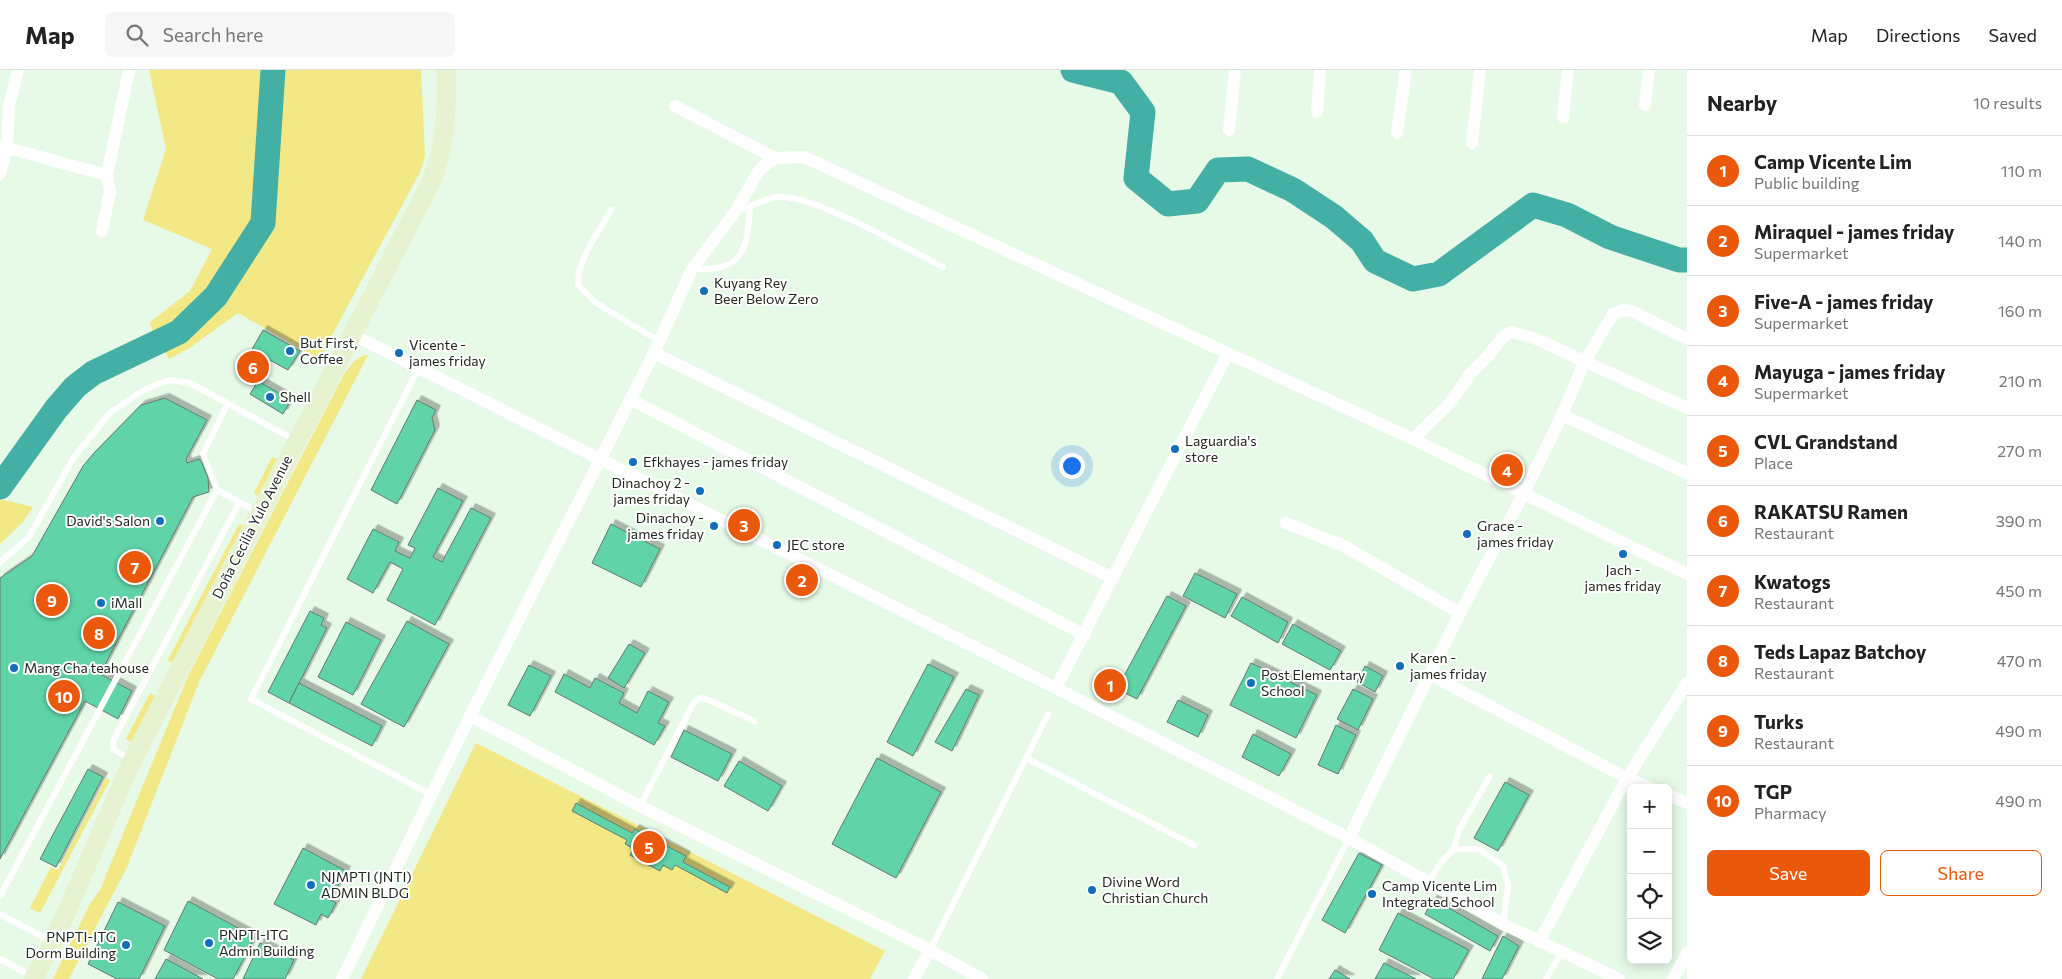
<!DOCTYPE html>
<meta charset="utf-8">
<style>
body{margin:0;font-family:Commissioner,sans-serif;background:#f6f6f6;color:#222}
.controls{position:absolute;right:15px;bottom:15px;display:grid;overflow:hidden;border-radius:8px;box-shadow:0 2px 12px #0003}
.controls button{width:45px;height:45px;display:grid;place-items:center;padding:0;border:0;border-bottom:1px solid #e0e0e0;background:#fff;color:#222;font:25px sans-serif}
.you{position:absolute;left:1071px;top:395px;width:18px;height:18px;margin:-12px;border:4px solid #fff;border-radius:50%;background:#1a73e8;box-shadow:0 0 0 8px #1a73e833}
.badge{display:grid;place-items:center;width:32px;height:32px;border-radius:50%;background:#ea580c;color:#fff;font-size:16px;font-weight:700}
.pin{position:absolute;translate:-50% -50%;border:2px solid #fff;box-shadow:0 1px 5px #0006}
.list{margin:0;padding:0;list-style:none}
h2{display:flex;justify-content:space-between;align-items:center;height:65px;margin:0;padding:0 20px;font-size:21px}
h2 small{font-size:16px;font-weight:400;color:#767676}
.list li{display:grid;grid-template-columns:32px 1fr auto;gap:15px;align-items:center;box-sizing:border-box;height:70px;padding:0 20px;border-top:1px solid #e0e0e0}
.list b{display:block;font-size:19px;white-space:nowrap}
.list p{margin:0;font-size:16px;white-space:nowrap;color:#767676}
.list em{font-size:16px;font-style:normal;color:#767676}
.actions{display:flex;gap:10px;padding:15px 20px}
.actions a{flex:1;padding:11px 0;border:1px solid #ea580c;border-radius:8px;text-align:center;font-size:18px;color:#ea580c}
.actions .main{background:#ea580c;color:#fff}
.icon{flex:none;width:28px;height:28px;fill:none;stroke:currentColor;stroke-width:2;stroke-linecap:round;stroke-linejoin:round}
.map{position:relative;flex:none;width:1687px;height:909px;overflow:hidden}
header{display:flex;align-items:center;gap:30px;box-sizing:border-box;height:70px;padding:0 25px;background:#fff;border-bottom:1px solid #e0e0e0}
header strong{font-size:24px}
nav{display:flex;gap:28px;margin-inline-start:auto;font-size:18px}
.search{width:350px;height:45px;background:#f6f6f6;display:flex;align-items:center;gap:12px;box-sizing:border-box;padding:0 18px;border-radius:8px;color:#767676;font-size:19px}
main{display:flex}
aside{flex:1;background:#fff}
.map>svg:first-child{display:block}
.green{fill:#f2e886}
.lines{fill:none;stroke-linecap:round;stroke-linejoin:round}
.river{stroke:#44afa5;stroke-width:25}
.building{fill:#60d3a8;stroke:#63796f;filter:url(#shadow)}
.lane{stroke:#fff;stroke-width:6}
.street{stroke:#fff;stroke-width:12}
.secondary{stroke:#e7f2d0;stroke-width:19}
.poi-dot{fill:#106ebb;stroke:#fff;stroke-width:2}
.labels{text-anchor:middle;stroke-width:4;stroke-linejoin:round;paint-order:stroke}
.poi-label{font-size:14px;fill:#212821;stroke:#fff;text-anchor:start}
.street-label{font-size:14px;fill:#212821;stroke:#fff}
</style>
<header>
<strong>Map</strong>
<div class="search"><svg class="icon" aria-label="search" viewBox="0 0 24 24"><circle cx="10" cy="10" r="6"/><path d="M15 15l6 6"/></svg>Search here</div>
<nav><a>Map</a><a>Directions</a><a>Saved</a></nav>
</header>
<main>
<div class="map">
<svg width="1687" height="909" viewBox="0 0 1687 909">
<defs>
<filter id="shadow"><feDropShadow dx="4.5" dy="-4.5" stdDeviation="0" flood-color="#0004"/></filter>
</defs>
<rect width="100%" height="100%" fill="#e7f9e7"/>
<!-- green -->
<g class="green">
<polygon points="149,0 421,0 425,87 420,102 319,289 238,243 188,279 169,289 149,253 190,221 212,179 143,150 166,79"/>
<path d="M368,285L199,612L127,797L69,909H53L90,834L100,820L188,606L341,310C347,300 354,286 368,285Z"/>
<polygon points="272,387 277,389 258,426 254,423"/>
<polygon points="0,429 33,437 23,452 0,474"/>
<polygon points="239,454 243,456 172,593 168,590"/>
<polygon points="150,623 155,626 131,672 126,669"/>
<polygon points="476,673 885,881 870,909 361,909"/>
<polygon points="106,708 110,710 40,843 30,838 51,797 58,800"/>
</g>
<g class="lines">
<!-- river -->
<g class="river">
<polyline points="1073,0 1121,12 1143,42 1136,108 1168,134 1197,131 1218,100 1248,99 1293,120 1334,147 1362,171 1375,191 1413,209 1439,204 1533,135 1567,145 1610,167 1679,190 1687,190"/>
<polyline points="0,417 56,339 75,317 93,303 179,262 216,226 263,153 273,0"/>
</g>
</g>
<!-- building -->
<g class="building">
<polygon points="263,260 300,281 288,300 268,289 258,306 242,297"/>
<polygon points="258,311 291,330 283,344 250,324"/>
<polygon points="165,328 207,350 186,389 187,393 199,389 202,393 208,408 209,422 193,427 100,604 132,621 118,649 85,631 0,789 0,508 32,486 83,396 94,383 141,335"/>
<polygon points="417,330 436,340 432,348 435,360 397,434 371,420"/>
<polygon points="438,418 463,431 433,487 442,492 471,438 491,448 435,555 387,530 403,499 390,492 373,523 347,509 373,459 399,472 395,481 410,488 415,478 408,475"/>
<polygon points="611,454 660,479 641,517 592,493"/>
<polygon points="1195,503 1237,524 1225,548 1183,526"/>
<polygon points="1167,526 1186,536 1137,629 1117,619"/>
<polygon points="1242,527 1288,552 1278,573 1231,546"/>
<polygon points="310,541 324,548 321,555 327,558 289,633 268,622"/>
<polygon points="407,551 449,574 404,657 361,634"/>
<polygon points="346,552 381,570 353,625 318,607"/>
<polygon points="1293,554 1341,581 1330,600 1282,574"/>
<polygon points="629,574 645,583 624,618 608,608"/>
<polygon points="1251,593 1317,625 1296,668 1230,635"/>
<polygon points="928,594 954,607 913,686 887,672"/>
<polygon points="529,595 551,606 530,646 508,635"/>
<polygon points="1365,596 1383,606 1375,622 1357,612"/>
<polygon points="564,604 590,618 595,608 624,623 619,633 637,643 648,621 669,632 658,653 665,656 654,675 555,622"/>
<polygon points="299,613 382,656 372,676 289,633"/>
<polygon points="966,619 979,625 952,681 935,672"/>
<polygon points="1353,619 1373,629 1358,660 1337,649"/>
<polygon points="1178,630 1208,645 1198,667 1167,652"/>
<polygon points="1336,655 1356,665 1338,704 1318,695"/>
<polygon points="684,660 732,684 718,711 671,687"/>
<polygon points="1253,664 1291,684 1279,706 1242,687"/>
<polygon points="877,688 941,722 896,808 832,774"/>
<polygon points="739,691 782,716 768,741 724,716"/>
<polygon points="88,699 103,707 56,797 40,789"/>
<polygon points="1505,712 1529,725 1498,781 1474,768"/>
<polygon points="576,733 632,763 635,759 686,786 683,792 730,817 727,823 675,795 672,800 663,795 660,801 630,785 634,779 625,774 627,770 572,741"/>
<polygon points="303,778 346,801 330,830 336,833 328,848 321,844 316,855 274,834"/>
<polygon points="1359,783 1382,795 1345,863 1322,850"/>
<polygon points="1433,829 1498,866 1490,881 1425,844"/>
<polygon points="188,831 255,867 233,909 218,909 164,880"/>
<polygon points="118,832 165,856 139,909 117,909 88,894"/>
<polygon points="1398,843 1469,880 1453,909 1434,909 1379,880"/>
<polygon points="1503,866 1519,876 1502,909 1482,909"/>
<polygon points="260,873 294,890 285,909 243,909"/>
<polygon points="166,889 203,909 155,909"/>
<polygon points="1384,893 1416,909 1375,909"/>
<polygon points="1335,900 1350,909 1329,909"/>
</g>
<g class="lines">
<!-- lane -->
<g class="lane">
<path d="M611,140C599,162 577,189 578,215L596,233L659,271"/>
<path d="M737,142C749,137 764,129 777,127C812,123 907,179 943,197"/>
<path d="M692,199C743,201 747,183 750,137"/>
<polyline points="418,299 251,629 432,725"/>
<polyline points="217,420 258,442"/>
<polyline points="0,492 29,467 74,387 110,343 142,321 160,313 172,310 190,313 295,370"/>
<polyline points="1026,688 1194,775"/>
<polyline points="131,690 113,679 113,671 239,433"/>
<polyline points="640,736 694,632 701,628 709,630 754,651"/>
<polyline points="1454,779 1459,760 1490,706"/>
<polyline points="1428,812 1443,790 1454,779 1479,779 1503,796 1508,816 1503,854"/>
<polyline points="0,826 217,420 203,384 228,333"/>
<polyline points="0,844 52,872"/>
<polyline points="930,880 1048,644"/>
<polyline points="0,889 33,907"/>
<polyline points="1277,909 1349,768"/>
<polyline points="1546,909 1561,883"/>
</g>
<!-- street -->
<g class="street">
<polyline points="1645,35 1649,0"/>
<polyline points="675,36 775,88 804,87 1413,369 1687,504"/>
<polyline points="1317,42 1320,0"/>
<polyline points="1563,47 1568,0"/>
<polyline points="1229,60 1235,0"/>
<polyline points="1397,63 1406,0"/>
<polyline points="1472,73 1480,0"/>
<polyline points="0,76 107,105 110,122 102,161"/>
<polyline points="0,104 7,78 9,36 18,0"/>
<polyline points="107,105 129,0"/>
<polyline points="353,265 1056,618 1349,768 1503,854 1619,909"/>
<polyline points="654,283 1113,508"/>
<polyline points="630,329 1085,565"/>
<polyline points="1562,345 1687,403"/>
<polyline points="1413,369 1450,333 1470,304 1488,286 1502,268 1511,262 1534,268 1687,338"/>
<polyline points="1286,453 1342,475 1460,543"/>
<polyline points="1429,604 1627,708 1650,718"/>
<polyline points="1056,618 1227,285"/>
<polyline points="470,646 640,736 930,880 982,909"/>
<polyline points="1668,725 1687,733"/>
<polyline points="1349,768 1460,543 1524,423 1562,345 1585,291 1613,244 1624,240 1632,241 1687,269"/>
<polyline points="1539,872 1627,708 1687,613"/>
<polyline points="342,909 470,646 654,283 692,199 735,142 760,99 775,88"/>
<polyline points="914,909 930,880"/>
<polyline points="1673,909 1687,883"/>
</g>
<!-- secondary -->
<path class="secondary" d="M33,909L53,873L132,691L431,112C446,75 447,40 446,0"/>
</g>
<!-- markers -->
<g class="poi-dot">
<circle cx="704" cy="221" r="5"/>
<circle cx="290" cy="281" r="5"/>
<circle cx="399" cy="283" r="5"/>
<circle cx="270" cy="327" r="5"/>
<circle cx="1175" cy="379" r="5"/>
<circle cx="633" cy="392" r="5"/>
<circle cx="700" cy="421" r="5"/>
<circle cx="160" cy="451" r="5"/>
<circle cx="714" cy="456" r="5"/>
<circle cx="1467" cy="464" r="5"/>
<circle cx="777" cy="475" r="5"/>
<circle cx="1623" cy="484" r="5"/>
<circle cx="101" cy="533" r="5"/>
<circle cx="1400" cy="596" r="5"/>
<circle cx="14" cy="598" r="5"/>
<circle cx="1251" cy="613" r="5"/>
<circle cx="311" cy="815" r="5"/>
<circle cx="1092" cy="820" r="5"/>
<circle cx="1372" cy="824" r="5"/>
<circle cx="209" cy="873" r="5"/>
<circle cx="126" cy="875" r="5"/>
</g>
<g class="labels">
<!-- poi labels -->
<g class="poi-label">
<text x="714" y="218">Kuyang Rey<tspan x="714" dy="16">Beer Below Zero</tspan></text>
<text x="300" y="278">But First,<tspan x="300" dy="16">Coffee</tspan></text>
<text x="409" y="280">Vicente -<tspan x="409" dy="16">james friday</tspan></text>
<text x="280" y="332">Shell</text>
<text x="1185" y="376">Laguardia's<tspan x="1185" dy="16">store</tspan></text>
<text x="643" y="397">Efkhayes - james friday</text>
<text x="690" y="418" text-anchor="end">Dinachoy 2 -<tspan x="690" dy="16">james friday</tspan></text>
<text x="704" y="453" text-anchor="end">Dinachoy -<tspan x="704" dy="16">james friday</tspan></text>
<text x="150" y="456" text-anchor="end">David's Salon</text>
<text x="1477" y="461">Grace -<tspan x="1477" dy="16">james friday</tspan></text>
<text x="787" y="480">JEC store</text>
<text x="1623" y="505" text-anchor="middle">Jach -<tspan x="1623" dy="16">james friday</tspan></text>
<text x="111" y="538">iMall</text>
<text x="1410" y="593">Karen -<tspan x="1410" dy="16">james friday</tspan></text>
<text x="24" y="603">Mang Cha teahouse</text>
<text x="1261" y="610">Post Elementary<tspan x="1261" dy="16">School</tspan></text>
<text x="321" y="812">NJMPTI (JNTI)<tspan x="321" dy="16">ADMIN BLDG</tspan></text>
<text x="1102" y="817">Divine Word<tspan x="1102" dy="16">Christian Church</tspan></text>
<text x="1382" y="821">Camp Vicente Lim<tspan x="1382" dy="16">Integrated School</tspan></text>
<text x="219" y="870">PNPTI-ITG<tspan x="219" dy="16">Admin Building</tspan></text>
<text x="116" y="872" text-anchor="end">PNPTI-ITG<tspan x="116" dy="16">Dorm Building</tspan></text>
</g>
<!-- street labels -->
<g class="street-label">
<text transform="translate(252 457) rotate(-63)" y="5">Doña Cecilia Yulo Avenue</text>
</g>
</g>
</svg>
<div class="controls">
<button>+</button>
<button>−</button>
<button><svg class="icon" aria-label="locate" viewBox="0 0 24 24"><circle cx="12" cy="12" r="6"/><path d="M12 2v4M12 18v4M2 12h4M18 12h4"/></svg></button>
<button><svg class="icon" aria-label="layers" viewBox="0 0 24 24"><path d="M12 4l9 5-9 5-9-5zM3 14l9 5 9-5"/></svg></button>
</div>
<div class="you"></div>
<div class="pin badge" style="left:1110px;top:615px">1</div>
<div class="pin badge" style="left:802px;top:510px">2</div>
<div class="pin badge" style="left:744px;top:455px">3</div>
<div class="pin badge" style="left:1507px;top:400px">4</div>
<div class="pin badge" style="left:649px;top:777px">5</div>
<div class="pin badge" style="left:253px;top:297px">6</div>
<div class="pin badge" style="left:135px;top:497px">7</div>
<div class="pin badge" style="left:99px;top:563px">8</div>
<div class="pin badge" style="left:52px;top:530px">9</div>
<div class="pin badge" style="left:64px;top:626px">10</div>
</div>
<aside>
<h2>Nearby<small>10 results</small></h2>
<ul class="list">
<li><span class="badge">1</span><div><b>Camp Vicente Lim</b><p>Public building</p></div><em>110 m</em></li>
<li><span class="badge">2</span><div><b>Miraquel - james friday</b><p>Supermarket</p></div><em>140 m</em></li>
<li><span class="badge">3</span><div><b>Five-A - james friday</b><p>Supermarket</p></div><em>160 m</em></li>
<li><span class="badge">4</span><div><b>Mayuga - james friday</b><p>Supermarket</p></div><em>210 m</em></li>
<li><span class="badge">5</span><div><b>CVL Grandstand</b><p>Place</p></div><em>270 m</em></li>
<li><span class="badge">6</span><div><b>RAKATSU Ramen</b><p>Restaurant</p></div><em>390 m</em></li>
<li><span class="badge">7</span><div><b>Kwatogs</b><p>Restaurant</p></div><em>450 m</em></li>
<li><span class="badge">8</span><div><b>Teds Lapaz Batchoy</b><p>Restaurant</p></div><em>470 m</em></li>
<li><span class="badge">9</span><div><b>Turks</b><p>Restaurant</p></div><em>490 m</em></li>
<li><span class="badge">10</span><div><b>TGP</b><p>Pharmacy</p></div><em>490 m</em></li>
</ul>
<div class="actions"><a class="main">Save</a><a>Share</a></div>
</aside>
</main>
